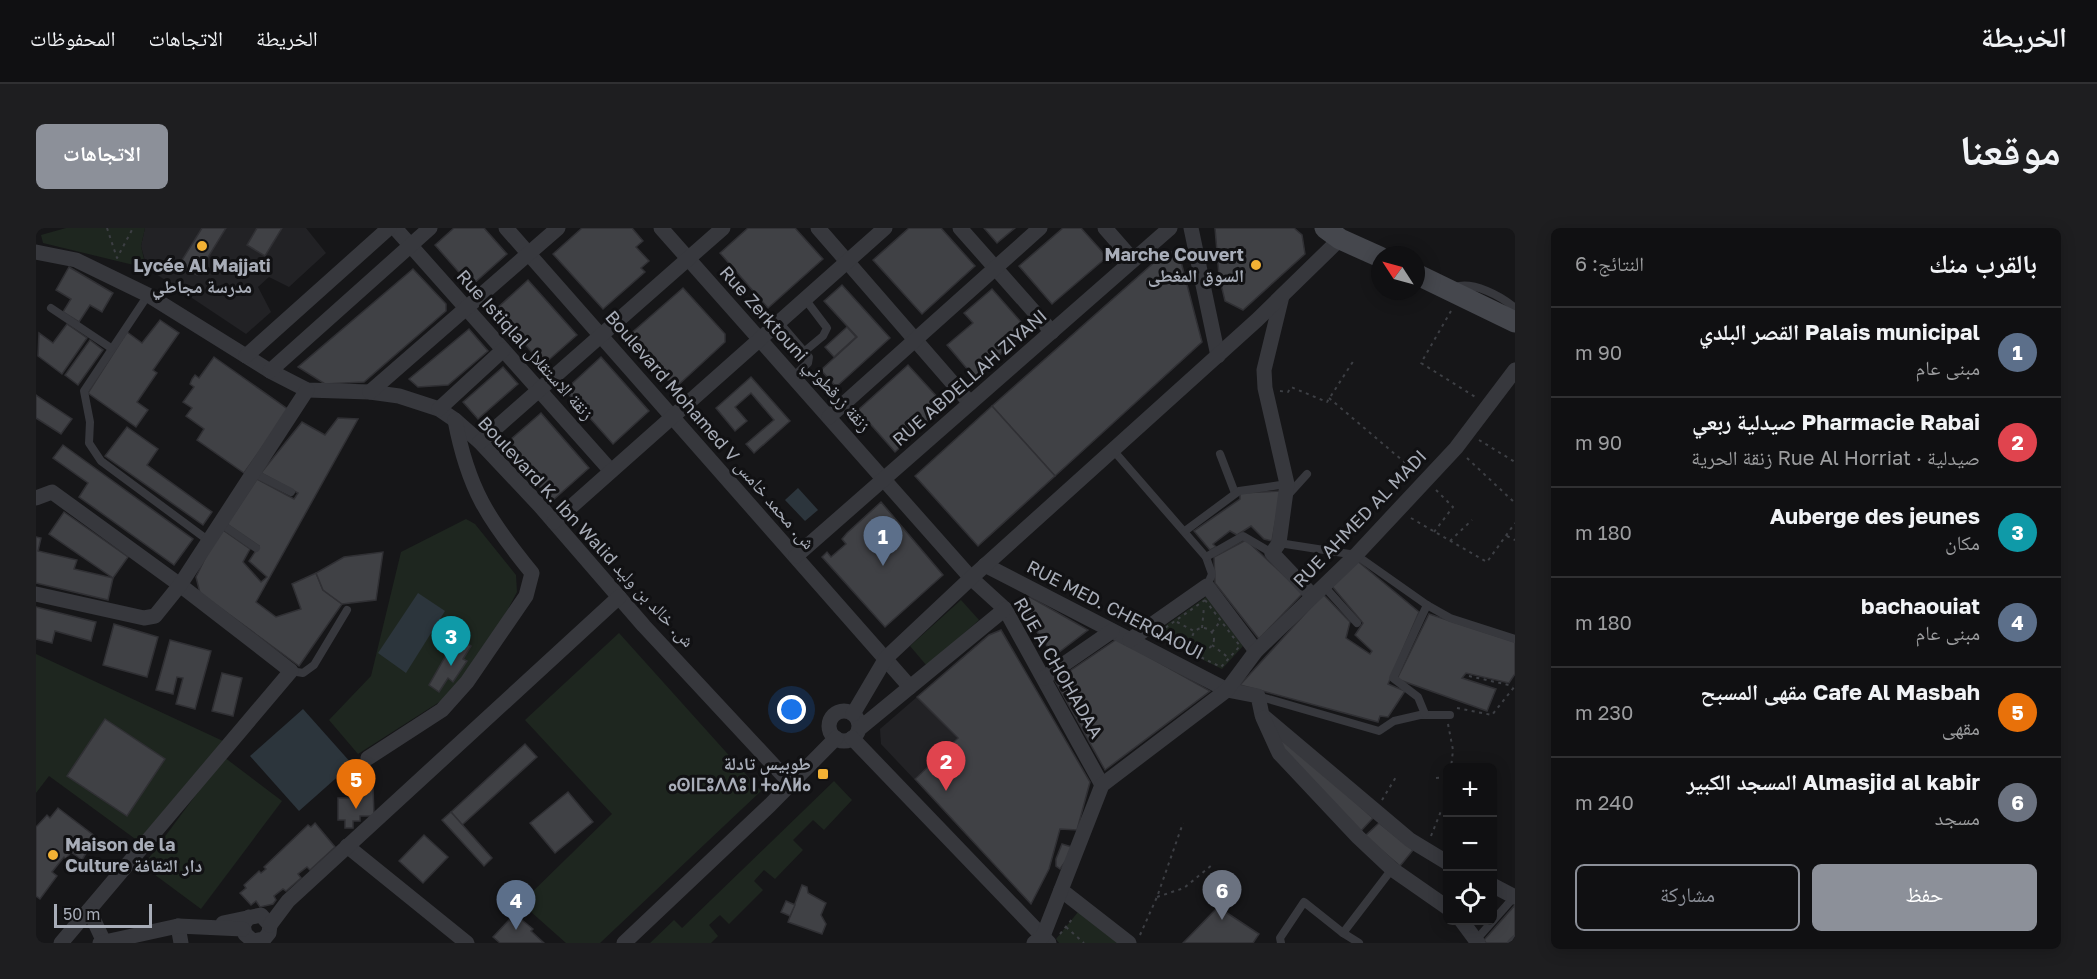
<!DOCTYPE html>
<html lang="ar">
<meta charset="utf-8">
<style>
body{margin:0;font-family:"Golos Text","Noto Naskh Arabic","Noto Sans Tifinagh",sans-serif;background:#1e1e20;color:#f1f3f6;direction:rtl}
.controls{position:absolute;right:18px;bottom:18px;display:grid;overflow:hidden;border-radius:9px;box-shadow:0 3px 15px #0003}
.controls button{width:54px;height:54px;display:grid;place-items:center;padding:0;border:0;border-bottom:2px solid #303032;background:#101012;color:#f1f3f6;font:30px sans-serif}
.compass{position:absolute;left:1335px;top:18px;width:54px;height:54px;border-radius:50%;background:#101012;box-shadow:0 3px 15px #0003;rotate:306deg}
.scale{position:absolute;left:18px;bottom:15px;width:98px;box-sizing:border-box;padding-left:6px;border:3px solid #a8adb8;border-top:0;font-size:16px;line-height:21px;white-space:nowrap;color:#a8adb8;-webkit-text-stroke:4px #111113;paint-order:stroke}
.you{position:absolute;left:756px;top:482px;width:21px;height:21px;margin:-15px;border:4px solid #fff;border-radius:50%;background:#1a73e8;box-shadow:0 0 0 9px #1a73e833}
.badge{display:grid;place-items:center;width:39px;height:39px;border-radius:50%;background:#8c9099;color:#fff;font-size:20px;font-weight:700}
.pin{position:absolute;translate:-50% -50px;filter:drop-shadow(0 2px 3px #0008)}
.pin::after{content:'';position:absolute;top:32px;width:21px;height:18px;background:inherit;clip-path:polygon(0 0,100% 0,50% 100%)}
.list{margin:0;padding:0;list-style:none}
h2{display:flex;justify-content:space-between;align-items:center;height:78px;margin:0;padding:0 24px;font-size:26px}
h2 small{font-size:20px;font-weight:400;color:#9c9d9f}
.list li{display:grid;grid-template-columns:39px 1fr auto;gap:18px;align-items:center;box-sizing:border-box;height:90px;padding:0 24px;border-top:2px solid #303032}
.list b{display:block;font-size:22px;white-space:nowrap}
.list p{margin:0;font-size:20px;white-space:nowrap;color:#9c9d9f}
.list em{font-size:20px;font-style:normal;color:#9c9d9f}
.actions{display:flex;gap:12px;padding:18px 24px}
.actions a{flex:1;padding:14px 0;border:2px solid #8c9099;border-radius:9px;text-align:center;font-size:21px;color:#8c9099}
.actions .main{background:#8c9099;color:#fff}
.icon{flex:none;width:33px;height:33px;fill:none;stroke:currentColor;stroke-width:2;stroke-linecap:round;stroke-linejoin:round}
.map{position:relative;flex:none;width:1479px;height:715px;overflow:hidden;direction:ltr;border-radius:9px}
header{display:flex;align-items:center;gap:36px;box-sizing:border-box;height:84px;padding:0 30px;background:#101012;border-bottom:2px solid #303032}
header strong{font-size:28px}
nav{display:flex;gap:33px;margin-inline-start:auto;font-size:21px}
.intro{display:flex;align-items:center;justify-content:space-between;box-sizing:border-box;height:144px;padding:0 36px}
h1{margin:0;font-size:42px}
.button{padding:15px 27px;border-radius:9px;background:#8c9099;color:#fff;font-size:21px;font-weight:700}
main{display:flex;gap:36px;padding:0 36px}
aside{flex:1;background:#101012;border-radius:9px;box-shadow:0 3px 15px #0003}
.map>svg:first-child{display:block}
.built{fill:#222225}
.green{fill:#1e261f}
.water{fill:#2c353c}
.building{fill:#404145;stroke:#303034;stroke-width:1.5}
.lines{fill:none;stroke-linecap:round;stroke-linejoin:round}
.path{stroke:#3d3f44;stroke-width:2;stroke-dasharray:3 4.5;stroke-linecap:butt}
.lane{stroke:#37383d;stroke-width:8}
.street{stroke:#37383d;stroke-width:15}
.secondary{stroke:#45474d;stroke-width:21}
.poi-dot{fill:#f2b134;stroke:#111113;stroke-width:2}
.labels{text-anchor:middle;stroke-width:6;stroke-linejoin:round;paint-order:stroke}
.poi-label{font-size:18px;font-weight:bold;fill:#a8adb8;stroke:#111113;text-anchor:end}
.street-label{font-size:18px;fill:#a8adb8;stroke:#111113}
</style>
<header>
<strong>الخريطة</strong>
<nav><a>الخريطة</a><a>الاتجاهات</a><a>المحفوظات</a></nav>
</header>
<div class="intro"><h1>موقعنا</h1><a class="button">الاتجاهات</a></div>
<main>
<aside>
<h2>بالقرب منك<small>النتائج: 6</small></h2>
<ul class="list">
<li><span class="badge" style="background:#5c6f8a">1</span><div><b>Palais municipal القصر البلدي</b><p>مبنى عام</p></div><em>90 m</em></li>
<li><span class="badge" style="background:#e0444e">2</span><div><b>Pharmacie Rabai صيدلية ربعي</b><p>صيدلية · Rue Al Horriat زنقة الحرية</p></div><em>90 m</em></li>
<li><span class="badge" style="background:#0f9aa8">3</span><div><b>Auberge des jeunes</b><p>مكان</p></div><em>180 m</em></li>
<li><span class="badge" style="background:#5c6f8a">4</span><div><b>bachaouiat</b><p>مبنى عام</p></div><em>180 m</em></li>
<li><span class="badge" style="background:#e8710a">5</span><div><b>Cafe Al Masbah مقهى المسبح</b><p>مقهى</p></div><em>230 m</em></li>
<li><span class="badge" style="background:#6b7280">6</span><div><b>Almasjid al kabir المسجد الكبير</b><p>مسجد</p></div><em>240 m</em></li>
</ul>
<div class="actions"><a class="main">حفظ</a><a>مشاركة</a></div>
</aside>
<div class="map">
<svg width="1479" height="715" viewBox="0 0 1479 715">
<rect width="100%" height="100%" fill="#161618"/>
<!-- built -->
<g class="built">
<polygon points="109,0 270,0 290,25 253,59 233,49 222,59 235,84 210,106 111,40 105,18"/>
<polygon points="881,469 921,510 878,551 845,516 844,501"/>
</g>
<!-- green -->
<g class="green">
<polygon points="30,0 109,0 105,18 110,40 7,15 5,7"/>
<polygon points="430,291 439,296 480,347 481,364 472,381 441,432 408,471 322,526 293,492 335,448 365,324"/>
<polygon points="1170,369 1207,418 1186,441 1116,407"/>
<polygon points="925,372 943,392 891,438 874,418"/>
<polygon points="583,405 725,563 564,715 530,715 485,675 576,586 489,492"/>
<polygon points="0,426 187,513 102,613 13,548 0,565"/>
<polygon points="188,529 246,573 165,681 107,638"/>
<polygon points="798,553 816,572 788,602 777,592 757,612 767,622 739,651 728,642 718,653 727,662 693,696 684,687 673,697 682,708 675,715 614,715 638,692 646,700"/>
<polygon points="1042,684 1082,715 1023,715 1020,711"/>
</g>
<!-- water -->
<g class="water">
<polygon points="762,260 782,282 769,293 749,272"/>
<polygon points="382,365 409,383 370,445 342,425"/>
<polygon points="267,481 316,536 263,583 214,528"/>
</g>
<!-- building -->
<g class="building">
<polygon points="166,0 190,0 161,47 143,37"/>
<polygon points="221,0 246,0 229,28 211,17"/>
<polygon points="418,0 448,0 471,26 435,58 399,17"/>
<polygon points="546,0 596,0 607,13 600,19 613,33 605,40 609,44 567,81 517,26"/>
<polygon points="712,0 759,0 787,31 732,80 684,25"/>
<polygon points="873,0 905,0 939,38 886,86 837,32"/>
<polygon points="948,0 979,0 961,15"/>
<polygon points="1027,0 1045,0 1071,29 1016,76 983,38"/>
<polygon points="1179,0 1258,0 1266,7 1269,26 1207,82 1189,73 1183,48"/>
<polygon points="1131,23 1143,26 1166,114 1019,248 956,178"/>
<polygon points="33,39 77,65 66,84 54,77 43,94 27,84 35,71 20,62"/>
<polygon points="377,41 410,76 410,83 328,154 289,156 262,139"/>
<polygon points="492,52 541,107 507,137 459,82"/>
<polygon points="806,57 854,110 800,159 785,142 821,109 788,73"/>
<polygon points="647,60 689,106 689,114 639,160 592,108"/>
<polygon points="956,61 992,102 938,149 911,117 937,95 928,85"/>
<polygon points="124,92 143,105 117,142 121,145 101,174 112,182 100,199 52,165 91,104 106,115"/>
<polygon points="31,96 51,110 26,146 2,128 3,105 17,115"/>
<polygon points="811,99 820,109 798,129 789,119"/>
<polygon points="433,101 452,123 412,157 382,159 373,151"/>
<polygon points="54,112 67,122 42,157 29,147"/>
<polygon points="178,129 253,182 208,245 161,212 168,201 150,188 156,180 147,174 158,159 154,156 156,151 159,147 163,150"/>
<polygon points="565,129 613,183 577,216 529,162"/>
<polygon points="872,137 903,171 893,179 900,187 859,224 822,182"/>
<polygon points="467,139 482,156 442,191 427,174"/>
<polygon points="715,149 754,193 718,225 710,216 738,192 715,165 699,179 711,193 699,203 680,180"/>
<polygon points="0,167 36,191 25,206 0,190"/>
<polygon points="956,178 1019,248 942,318 879,248"/>
<polygon points="505,185 553,240 516,273 467,218"/>
<polygon points="302,190 322,191 220,374 240,389 265,381 256,356 280,345 287,362 306,376 263,438 164,365 160,349 184,300 214,321 207,334 225,354 231,349 213,333 223,318 191,296 221,251 258,271 262,265 225,245 266,194 289,207"/>
<polygon points="91,199 122,221 111,237 176,284 167,297 69,228"/>
<polygon points="27,217 157,311 138,337 43,269 52,255 17,230"/>
<polygon points="1245,263 1236,313 1228,311 1215,298 1201,307 1194,303 1177,316 1180,319 1174,322 1158,303 1204,271 1204,265"/>
<polygon points="845,274 907,347 849,399 786,329 791,324 795,329 810,316 806,311 811,305"/>
<polygon points="28,284 92,329 77,350 13,306"/>
<polygon points="0,309 5,310 2,323 41,332 38,341 77,350 72,372 0,355"/>
<polygon points="1210,312 1267,365 1223,411 1179,355 1178,329"/>
<polygon points="347,324 340,372 306,376 287,362 280,345 308,329"/>
<polygon points="1319,331 1383,384 1352,456 1369,463 1352,489 1344,488 1342,494 1204,457 1287,366 1314,394 1310,410 1334,426 1336,423 1319,407 1327,395 1295,357"/>
<polygon points="994,369 1052,402 1018,428 982,377"/>
<polygon points="0,379 60,394 55,413 19,403 16,415 0,411"/>
<polygon points="1393,386 1479,414 1479,446 1473,455 1430,445 1426,450 1460,461 1451,483 1361,451"/>
<polygon points="78,396 122,409 111,449 67,437"/>
<polygon points="965,402 1054,554 1041,602 1024,601 1013,641 995,676 879,551 922,510 881,469 953,407"/>
<polygon points="424,411 435,418 427,431 431,433 417,454 412,450 403,464 393,457 413,422 416,423"/>
<polygon points="1081,411 1174,463 1069,542 1019,453"/>
<polygon points="134,412 175,423 159,481 140,476 147,450 141,449 137,466 120,462"/>
<polygon points="186,445 206,450 197,488 176,483"/>
<polygon points="69,491 129,531 91,588 31,548"/>
<polygon points="1247,509 1337,590 1324,604 1242,516"/>
<polygon points="489,516 501,529 426,597 415,584"/>
<polygon points="318,559 337,559 338,588 324,588 324,593 317,593 317,600 309,600 309,592 302,592 302,570 318,570"/>
<polygon points="532,564 557,594 519,625 494,595"/>
<polygon points="22,580 60,609 46,632 35,624 30,631 28,629 16,644 21,648 4,671 0,668 0,599 11,587 14,590"/>
<polygon points="415,584 456,630 448,638 406,592"/>
<polygon points="279,595 299,619 274,642 271,639 262,646 265,650 250,663 247,661 238,668 240,672 237,676 224,679 220,673 215,677 204,665 210,660 208,657 223,643 225,645 230,641 228,639 272,597 275,599"/>
<polygon points="1343,595 1377,622 1364,638 1329,608"/>
<polygon points="388,607 412,629 387,655 363,633"/>
<polygon points="1026,616 1039,620 1024,641 1020,638 1020,631"/>
<polygon points="766,657 771,659 772,665 790,675 785,687 790,696 786,706 752,694"/>
<polygon points="750,673 759,677 754,688 745,684"/>
<polygon points="1479,677 1479,708 1472,715 1450,715 1448,712"/>
<polygon points="1182,679 1223,706 1217,715 1147,715"/>
<polygon points="481,688 497,701 495,703 508,715 464,715 457,709 473,692 476,694"/>
</g>
<g class="lines">
<!-- path -->
<g class="path">
<polyline points="71,0 81,30 97,0"/>
<polyline points="1415,83 1385,135 1441,170"/>
<polyline points="1244,163 1252,164 1255,159 1291,174 1318,132"/>
<polyline points="1293,170 1380,244"/>
<polyline points="1443,212 1479,234"/>
<polyline points="1431,230 1479,275"/>
<polyline points="1375,290 1451,334 1479,295"/>
<polyline points="1398,304 1417,279 1400,262"/>
<polyline points="1471,308 1479,312"/>
<polyline points="1414,313 1436,292"/>
<polygon points="1169,372 1204,418 1185,439 1119,407"/>
<polyline points="1141,394 1158,403"/>
<circle cx="1167" cy="411" r="11"/>
<polyline points="1166,400 1168,379"/>
<polyline points="1176,404 1183,395"/>
<polyline points="1136,415 1156,411"/>
<polyline points="1176,417 1193,430"/>
<polyline points="1433,448 1477,458"/>
<polyline points="1421,480 1456,487 1479,458"/>
<polyline points="1412,496 1417,522 1415,540"/>
<polyline points="1400,550 1412,549"/>
<polyline points="1346,572 1360,549"/>
<polyline points="1395,608 1405,583"/>
<polyline points="1121,669 1148,660 1176,637"/>
<polyline points="1030,699 1048,715"/>
<polyline points="1024,706 1037,690"/>
<polyline points="1104,707 1121,669 1147,595"/>
</g>
<!-- lane -->
<g class="lane">
<path d="M1419,59C1437,53 1465,68 1479,80"/>
<polyline points="112,67 48,163 54,194 53,215 65,233 173,313"/>
<polyline points="769,71 791,100 787,108 769,123"/>
<polyline points="15,80 75,120"/>
<polyline points="743,94 773,129 772,135 757,149"/>
<polyline points="1077,222 1170,329 1176,346 1171,358"/>
<polyline points="1184,226 1199,265"/>
<polyline points="218,245 255,264"/>
<polyline points="1252,267 1271,246"/>
<polyline points="184,295 220,320"/>
<polyline points="1149,303 1203,263 1251,256"/>
<polyline points="1243,315 1320,327 1391,377 1414,390 1479,411"/>
<polyline points="1170,329 1207,308 1236,325"/>
<polyline points="1287,357 1321,395"/>
<polyline points="255,443 267,445 278,437 311,382"/>
<polyline points="1222,468 1343,503 1358,493 1384,487 1414,487"/>
<polyline points="1389,486 1382,469 1357,450 1391,377"/>
<polyline points="1307,705 1323,715"/>
<polyline points="1440,712 1479,668"/>
<polyline points="1245,715 1244,710 1268,674 1307,705 1356,641"/>
<polyline points="1475,715 1479,711"/>
</g>
<!-- street -->
<g class="street">
<polyline points="359,0 575,243"/>
<polyline points="470,0 874,459"/>
<polyline points="625,0 935,350 969,381 1066,557"/>
<polyline points="782,0 934,175"/>
<polyline points="924,0 1016,104"/>
<polyline points="1069,0 1097,32"/>
<polyline points="1155,0 1182,128"/>
<polyline points="0,24 40,32 112,67 234,143 271,162 334,164 363,168 403,181 419,192 444,214 505,279 608,398 755,556"/>
<polyline points="1246,68 1228,142 1229,160 1251,256 1243,315 1236,325 1276,367"/>
<polyline points="210,128 353,0"/>
<polyline points="234,143 394,0"/>
<polyline points="334,164 522,0"/>
<polyline points="403,181 467,122"/>
<polyline points="793,189 1004,0"/>
<polyline points="444,214 687,0"/>
<polyline points="0,270 16,264 144,357 255,443 25,715"/>
<polyline points="518,294 849,0"/>
<polyline points="760,328 1134,0"/>
<polyline points="949,337 1191,462 1222,468 1226,487 1374,612 1412,635"/>
<polyline points="0,366 108,390 119,388 144,357 271,162"/>
<polyline points="1094,412 1171,358 1220,423"/>
<polyline points="1008,450 1076,403"/>
<circle cx="808" cy="498" r="15"/>
<polyline points="817,486 850,430 935,350 1221,92 1304,11"/>
<polyline points="1227,490 1243,525 1322,609 1356,641 1412,680"/>
<polyline points="823,501 969,381"/>
<polyline points="816,510 1013,715"/>
<path d="M332,530L406,482L431,454L490,368L496,345C452,291 432,261 419,192"/>
<polyline points="311,618 431,715"/>
<polyline points="1456,657 1479,669"/>
<polyline points="1025,662 1093,715"/>
<polyline points="53,682 68,714"/>
<polyline points="1425,692 1442,715"/>
<polyline points="187,695 225,687 234,697 233,705 228,711 217,713 209,706 207,697 213,689"/>
<polyline points="234,697 252,673 583,369"/>
<polyline points="142,698 145,715"/>
<polyline points="64,715 142,698 207,701"/>
<polyline points="588,715 734,577 800,510"/>
<polyline points="998,715 1007,708 1066,557 1191,462 1220,423 1320,327 1420,220 1479,142"/>
</g>
<!-- secondary -->
<g class="secondary">
<polyline points="1289,0 1304,11 1344,29"/>
<polyline points="1380,46 1479,94"/>
</g>
</g>
<!-- markers -->
<g class="poi-dot">
<circle cx="166" cy="18" r="6"/>
<circle cx="1220" cy="37" r="6"/>
<rect x="781" y="540" width="12" height="12" rx="3"/>
<circle cx="17" cy="627" r="6"/>
</g>
<g class="labels">
<!-- poi labels -->
<g class="poi-label">
<text x="1208" y="33">Marche Couvert<tspan x="1208" dy="21">السوق المغطى</tspan></text>
<text x="166" y="44" text-anchor="middle">Lycée Al Majjati<tspan x="166" dy="21">مدرسة مجاطي</tspan></text>
<text x="775" y="542">طوبيس تادلة<tspan x="775" dy="21">ⴰⵙⵏⵎⵓⴷⴷⵓ ⵏ ⵜⴰⴷⵍⴰ</tspan></text>
<text x="29" y="623" text-anchor="start">Maison de la<tspan x="29" dy="21">Culture دار الثقافة</tspan></text>
</g>
<!-- street labels -->
<g class="street-label">
<text transform="translate(489 117) rotate(48)" y="6">Rue Istiqlal زنقة الاستقلال</text>
<text transform="translate(759 121) rotate(48)" y="6">Rue Zerktouni زنقة زرقطوني</text>
<text transform="translate(934 150) rotate(-41)" y="6">RUE ABDELLAH ZIYANI</text>
<text transform="translate(674 202) rotate(49)" y="6">Boulevard Mohamed V ش. محمد خامس</text>
<text transform="translate(1324 291) rotate(-46)" y="6">RUE AHMED AL MADI</text>
<text transform="translate(550 304) rotate(47)" y="6">Boulevard K. Ibn Walid ش. خالد بن وليد</text>
<text transform="translate(1079 382) rotate(27)" y="6">RUE MED. CHERQAOUI</text>
<text transform="translate(1022 440) rotate(60)" y="6">RUE A CHOHADAA</text>
</g>
</g>
</svg>
<div class="controls">
<button>+</button>
<button>−</button>
<button><svg class="icon" aria-label="locate" viewBox="0 0 24 24"><circle cx="12" cy="12" r="6"/><path d="M12 2v4M12 18v4M2 12h4M18 12h4"/></svg></button>
</div>
<svg class="compass" viewBox="-18 -18 36 36"><path d="M0-13l5 13h-10z" fill="#e53935"/><path d="M0 13l5-13h-10z" fill="#9c9d9f"/></svg>
<div class="scale">50 m</div>
<div class="you"></div>
<div class="pin badge" style="left:847px;top:338px;background:#5c6f8a">1</div>
<div class="pin badge" style="left:910px;top:563px;background:#e0444e">2</div>
<div class="pin badge" style="left:415px;top:438px;background:#0f9aa8">3</div>
<div class="pin badge" style="left:480px;top:702px;background:#5c6f8a">4</div>
<div class="pin badge" style="left:320px;top:581px;background:#e8710a">5</div>
<div class="pin badge" style="left:1186px;top:692px;background:#6b7280">6</div>
</div>
</main>
